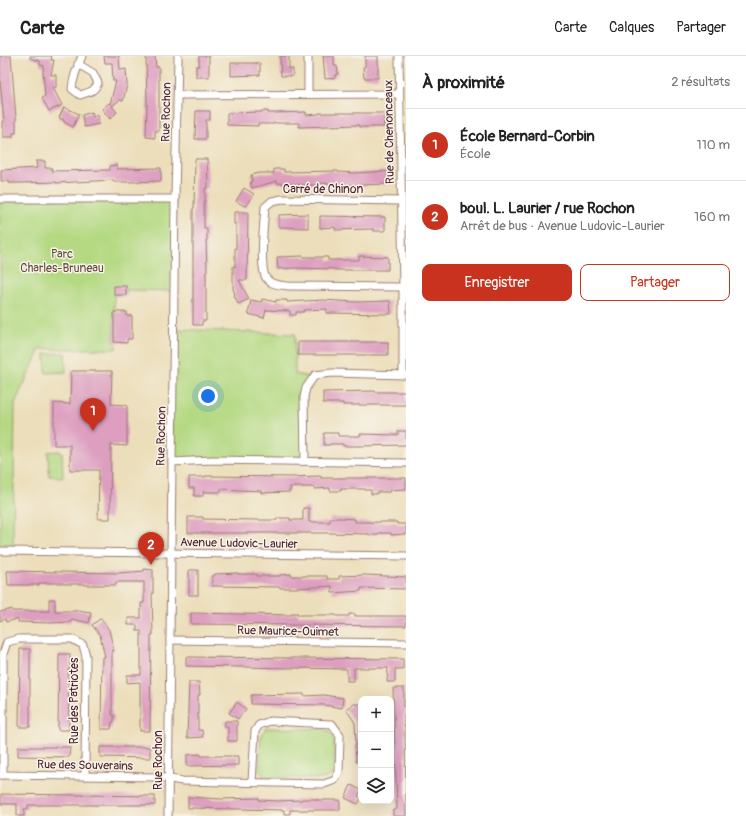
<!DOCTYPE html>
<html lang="fr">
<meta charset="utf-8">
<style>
body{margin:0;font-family:Pangolin,sans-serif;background:#f2f2f2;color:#222}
.controls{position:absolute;right:12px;bottom:12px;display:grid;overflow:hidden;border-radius:8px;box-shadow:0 4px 16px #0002}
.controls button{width:36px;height:36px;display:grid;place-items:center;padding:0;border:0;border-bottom:1px solid #e0e0e0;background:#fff;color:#222;font:20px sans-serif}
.you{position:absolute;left:208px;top:340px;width:14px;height:14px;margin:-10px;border:3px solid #fff;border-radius:50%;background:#1a73e8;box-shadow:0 0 0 6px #1a73e833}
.badge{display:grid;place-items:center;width:26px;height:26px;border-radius:50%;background:#c8321e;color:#fff;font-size:13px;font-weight:700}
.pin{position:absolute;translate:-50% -33px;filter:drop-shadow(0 1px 2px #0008)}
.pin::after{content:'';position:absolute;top:21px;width:14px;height:12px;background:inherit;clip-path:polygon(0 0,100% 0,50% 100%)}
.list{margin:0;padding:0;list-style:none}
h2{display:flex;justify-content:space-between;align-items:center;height:52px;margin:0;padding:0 16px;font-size:17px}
h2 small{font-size:13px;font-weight:400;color:#767676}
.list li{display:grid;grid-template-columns:26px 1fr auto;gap:12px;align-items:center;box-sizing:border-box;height:72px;padding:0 16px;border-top:1px solid #e0e0e0}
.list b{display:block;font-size:15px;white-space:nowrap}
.list p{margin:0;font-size:13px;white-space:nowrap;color:#767676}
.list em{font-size:13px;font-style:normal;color:#767676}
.actions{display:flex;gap:8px;padding:12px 16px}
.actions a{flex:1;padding:9px 0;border:1px solid #c8321e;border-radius:8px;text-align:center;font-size:14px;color:#c8321e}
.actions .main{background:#c8321e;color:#fff}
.icon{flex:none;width:22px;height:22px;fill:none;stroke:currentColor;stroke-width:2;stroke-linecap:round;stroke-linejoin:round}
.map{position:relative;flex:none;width:406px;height:760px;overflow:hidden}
header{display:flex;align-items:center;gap:24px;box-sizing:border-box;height:56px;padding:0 20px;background:#fff;border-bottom:1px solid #e0e0e0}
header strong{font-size:19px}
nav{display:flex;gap:22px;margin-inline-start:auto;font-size:14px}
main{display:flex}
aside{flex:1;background:#fff}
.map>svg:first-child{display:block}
.green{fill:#b4d982;stroke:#7f7c56}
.building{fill:#dd9ebf}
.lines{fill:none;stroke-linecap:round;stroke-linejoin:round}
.minor-casing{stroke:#9b7e72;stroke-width:9}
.minor{stroke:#fff;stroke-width:7}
.labels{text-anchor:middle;stroke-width:3;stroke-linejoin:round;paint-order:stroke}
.street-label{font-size:12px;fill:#4a1f2b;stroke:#f7f3e8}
.park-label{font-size:12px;fill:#644e41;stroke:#f7f3e8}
</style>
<header>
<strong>Carte</strong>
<nav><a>Carte</a><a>Calques</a><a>Partager</a></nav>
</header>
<main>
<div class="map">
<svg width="406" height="760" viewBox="0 0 406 760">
<rect width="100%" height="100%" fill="#f7f3e8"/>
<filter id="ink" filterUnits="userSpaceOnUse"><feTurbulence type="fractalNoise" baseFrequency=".025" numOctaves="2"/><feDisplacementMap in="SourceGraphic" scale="8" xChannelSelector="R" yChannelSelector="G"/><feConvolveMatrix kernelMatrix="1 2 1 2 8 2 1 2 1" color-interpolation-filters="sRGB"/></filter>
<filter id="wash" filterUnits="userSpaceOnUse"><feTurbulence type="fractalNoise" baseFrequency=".012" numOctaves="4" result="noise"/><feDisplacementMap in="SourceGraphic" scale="16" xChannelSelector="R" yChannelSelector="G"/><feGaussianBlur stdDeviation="0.9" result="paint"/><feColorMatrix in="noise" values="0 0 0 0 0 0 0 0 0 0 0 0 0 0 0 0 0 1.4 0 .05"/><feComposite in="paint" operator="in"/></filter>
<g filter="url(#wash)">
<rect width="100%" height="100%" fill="#ecdeba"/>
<!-- green -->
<g class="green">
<polygon points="0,143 175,143 174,235 126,234 126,239 114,239 114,286 116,287 116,293 40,293 15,347 13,495 0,495"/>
<polygon points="174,273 295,278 295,318 313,322 306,331 305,404 171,404"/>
<polygon points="65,297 66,316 46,317 45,298"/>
<polygon points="59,395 62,397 63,421 49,420 48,396"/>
<polygon points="266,672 323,673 333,678 335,715 332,720 321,723 264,721 259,714 261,679"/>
</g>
<g id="blocks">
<!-- building -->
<g class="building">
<polygon points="0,0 11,0 16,62 16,77 13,77 13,81 3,81 3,66 4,66 0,25"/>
<polygon points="30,0 52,0 51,4 54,4 51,19 56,19 56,31 53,32 62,49 49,55 42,42 45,40 43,15 44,10 40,9 40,5 30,2"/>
<polygon points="104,0 119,0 120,14 126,13 127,29 123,45 120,44 112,50 117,56 110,63 102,53 109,47 110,48 116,25 113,25 112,7 105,7"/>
<polygon points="146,0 155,0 156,11 159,11 159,75 155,75 155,82 146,81 147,47"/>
<polygon points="199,0 209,0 209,21 196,21 196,10 199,10"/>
<polygon points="280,0 289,0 289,13 293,13 293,20 281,20"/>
<polygon points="323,0 334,0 334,10 337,10 338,18 335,19 335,22 325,23"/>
<polygon points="365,0 378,0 378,22 364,22 363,11 365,11"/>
<polygon points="231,7 260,7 260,19 231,20"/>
<polygon points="64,51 79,58 73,71 64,66 64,64 59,62"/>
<polygon points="196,55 210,55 210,64 206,64 206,83 195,83"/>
<polygon points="262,55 268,55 268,57 274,57 306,56 306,59 319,58 319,57 384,57 384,71 359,71 359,69 299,71 299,67 274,67 274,68 258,68 258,70 227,69 227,57 262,56"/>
<polygon points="92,56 93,61 97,58 99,68 84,71 82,59"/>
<polygon points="195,103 207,103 208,132 205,132 205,146 204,146 204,172 207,172 207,184 206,184 207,216 206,216 206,265 202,265 202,269 193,269 193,152 194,152"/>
<polygon points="36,105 45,105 45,112 52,112 52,115 110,114 110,110 117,109 117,113 161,112 161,125 129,126 114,126 114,124 56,127 56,126 20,127 9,127 9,125 1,125 1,114 37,112"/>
<polygon points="274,113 284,113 284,116 338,115 338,116 355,117 388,115 388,128 358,129 319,127 319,129 305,129 277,127 277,125 252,132 250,126 252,125 251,119 259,117 274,117"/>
<polygon points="244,132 254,138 246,151 236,145"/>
<polygon points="234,156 248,156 247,224 239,224 249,243 238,248 234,239 235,238 233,233 233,210 235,211 235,192 236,192 236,168 234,168"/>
<polygon points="308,158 308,172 279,171 279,159"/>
<polygon points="320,160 385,161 385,175 373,175 373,173 335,174 335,171 320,172"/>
<polygon points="303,200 303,201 328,201 328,204 359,204 359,200 388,201 388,214 336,214 336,213 296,212 278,213 277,201"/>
<rect x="114" y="230" width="12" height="9"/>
<polygon points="262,243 276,246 276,244 287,244 287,246 322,244 356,246 390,245 391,258 327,257 327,253 304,254 304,256 296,256 296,259 290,259 290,255 266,254 264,262 248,258 251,244 261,246"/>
<polygon points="114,256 127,256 127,260 132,260 132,283 127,283 127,287 114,286"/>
<rect x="298" y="286" width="90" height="13"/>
<polygon points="71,315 112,315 111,348 127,349 127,390 111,389 110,463 98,463 99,414 70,414 70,389 54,389 54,347 70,348"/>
<polygon points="375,335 375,336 406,336 406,349 343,349 343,347 323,347 323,336"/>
<polygon points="398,375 406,375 406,389 360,390 343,390 343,388 330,388 330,389 324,389 324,377 338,377 338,380 360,380 360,378 398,379"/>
<polygon points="205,420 290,421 321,420 321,422 406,422 406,433 390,434 390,436 377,436 377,438 371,438 371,434 365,434 365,433 341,433 341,435 330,435 330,432 315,433 315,431 290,431 290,436 261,437 261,435 221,433 221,436 203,436 203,440 194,440 194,432 189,432 189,421 205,421"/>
<polygon points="303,452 309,452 309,466 330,466 330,462 341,462 355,463 355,466 397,466 397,468 406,468 406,478 391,479 391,477 378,477 378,479 369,479 369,478 330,477 188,477 188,461 203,461 203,463 255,464 277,464 277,462 290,462 290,464 303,464"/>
<polygon points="144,513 153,514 153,538 152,538 153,579 151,579 150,675 140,675 140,626 127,627 127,619 141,619 141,575 137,575 137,569 128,569 128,562 141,562 141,547 144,547 144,526 116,526 116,529 85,529 85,528 64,528 64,527 39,527 39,529 8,529 7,515 119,517 144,515"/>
<rect x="189" y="514" width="9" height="25"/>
<polygon points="238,517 238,518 257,518 257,520 280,520 280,519 291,518 291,520 327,520 327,523 339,523 339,520 366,519 406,521 406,533 361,532 361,535 332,537 332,530 297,532 280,532 280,531 212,530 212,519 215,519 215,518"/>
<polygon points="49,543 55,543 55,555 77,555 77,554 91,556 89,567 71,563 71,566 51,567 18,566 18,563 6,566 5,563 0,565 0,556 12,553 12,555 49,555"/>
<polygon points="191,557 292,559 292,557 298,557 298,559 336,559 336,560 349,560 349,558 355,558 355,560 406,560 406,570 191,568"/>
<polygon points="101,562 109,574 114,595 112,595 112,659 114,659 114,666 112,666 111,673 101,673 102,601 105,601 100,579 92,569"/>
<polygon points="20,593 30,593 30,671 19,671"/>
<polygon points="59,598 70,598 70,613 68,613 69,674 58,674"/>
<polygon points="186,601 403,603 403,613 395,613 395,626 387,626 388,612 354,612 354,625 347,625 347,613 186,610"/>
<polygon points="189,626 199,626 200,639 198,639 198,674 202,674 203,681 187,682"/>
<polygon points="393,632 404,632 404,651 406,651 406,658 404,658 404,670 405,670 406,760 393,760 393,754 397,753"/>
<polygon points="304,638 304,640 324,639 343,642 342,652 324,649 251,648 251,639"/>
<polygon points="237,646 246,653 238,663 229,657"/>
<polygon points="361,646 361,689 356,689 355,667 346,653 355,647 356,649"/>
<polygon points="225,665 237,665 237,685 228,685 228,671 225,671"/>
<polygon points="355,689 361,689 361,706 356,706"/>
<polygon points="18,691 70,691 69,701 18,700"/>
<polygon points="100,691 150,691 150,702 100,701"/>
<polygon points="200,698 201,700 238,700 238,709 187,710 187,699"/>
<polygon points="351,729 361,734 358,740 361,742 358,748 345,742"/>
<polygon points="1,738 155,740 155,749 28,749 28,753 24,753 24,760 17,760 17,748 1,748"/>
<polygon points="188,741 221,743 259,742 259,744 278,745 302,744 302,743 316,743 316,744 340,744 340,754 290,754 290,758 284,758 284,754 188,752"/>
</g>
</g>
</g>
<g filter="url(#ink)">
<use href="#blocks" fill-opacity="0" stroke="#9b7e72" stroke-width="1"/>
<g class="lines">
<defs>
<g id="minor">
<polyline points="308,0 308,38"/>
<polyline points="399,0 403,231 403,319"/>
<path d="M78,8L93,17L98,27C94,36 89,36 80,39L72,33C73,21 77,12 82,0"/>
<polyline points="178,39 399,38"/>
<polyline points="0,143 175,143"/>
<path d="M402,145L282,143L272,145L265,151C264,165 259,211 266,222C271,229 280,229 288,230L403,231"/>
<polyline points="305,405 304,341 306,332 315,319 332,317 406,319"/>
<polyline points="172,406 212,404 406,407"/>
<polyline points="0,495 406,500"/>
<polyline points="170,584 406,587"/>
<polyline points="0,719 159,721 182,725 324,728 335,724 339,716 340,679 332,668 270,665 259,669 255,675 252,726"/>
<polyline points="3,719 3,598 7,586 19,583 72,583 83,589 86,600 85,720"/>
<polyline points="168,760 175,143 178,0"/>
</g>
</defs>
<!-- minor casing -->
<use href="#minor" class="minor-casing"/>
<!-- minor -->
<use href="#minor" class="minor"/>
</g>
</g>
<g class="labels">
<!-- street labels -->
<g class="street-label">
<text transform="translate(166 56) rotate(-89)" y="4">Rue Rochon</text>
<text transform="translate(389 76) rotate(-91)" y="4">Rue de Chenonceaux</text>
<text x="323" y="137">Carré de Chinon</text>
<text transform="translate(161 380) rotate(-89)" y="4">Rue Rochon</text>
<text transform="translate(239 487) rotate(1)" y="4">Avenue Ludovic-Laurier</text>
<text transform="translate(288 575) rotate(1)" y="4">Rue Maurice-Ouimet</text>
<text transform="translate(74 645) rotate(-90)" y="4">Rue des Patriotes</text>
<text transform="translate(158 704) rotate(-90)" y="4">Rue Rochon</text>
<text transform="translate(85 709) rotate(1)" y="4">Rue des Souverains</text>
</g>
<!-- park labels -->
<g class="park-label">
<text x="62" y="202">Parc<tspan x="62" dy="14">Charles-Bruneau</tspan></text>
</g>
</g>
</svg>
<div class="controls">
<button>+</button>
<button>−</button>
<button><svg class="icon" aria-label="layers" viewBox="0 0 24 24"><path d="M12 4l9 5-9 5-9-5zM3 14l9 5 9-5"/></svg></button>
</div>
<div class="you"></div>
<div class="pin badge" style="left:93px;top:375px">1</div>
<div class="pin badge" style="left:151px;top:509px">2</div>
</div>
<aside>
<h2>À proximité<small>2 résultats</small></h2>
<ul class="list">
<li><span class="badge">1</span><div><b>École Bernard-Corbin</b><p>École</p></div><em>110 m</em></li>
<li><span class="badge">2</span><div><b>boul. L. Laurier / rue Rochon</b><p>Arrêt de bus · Avenue Ludovic-Laurier</p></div><em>160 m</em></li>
</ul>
<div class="actions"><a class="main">Enregistrer</a><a>Partager</a></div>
</aside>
</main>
